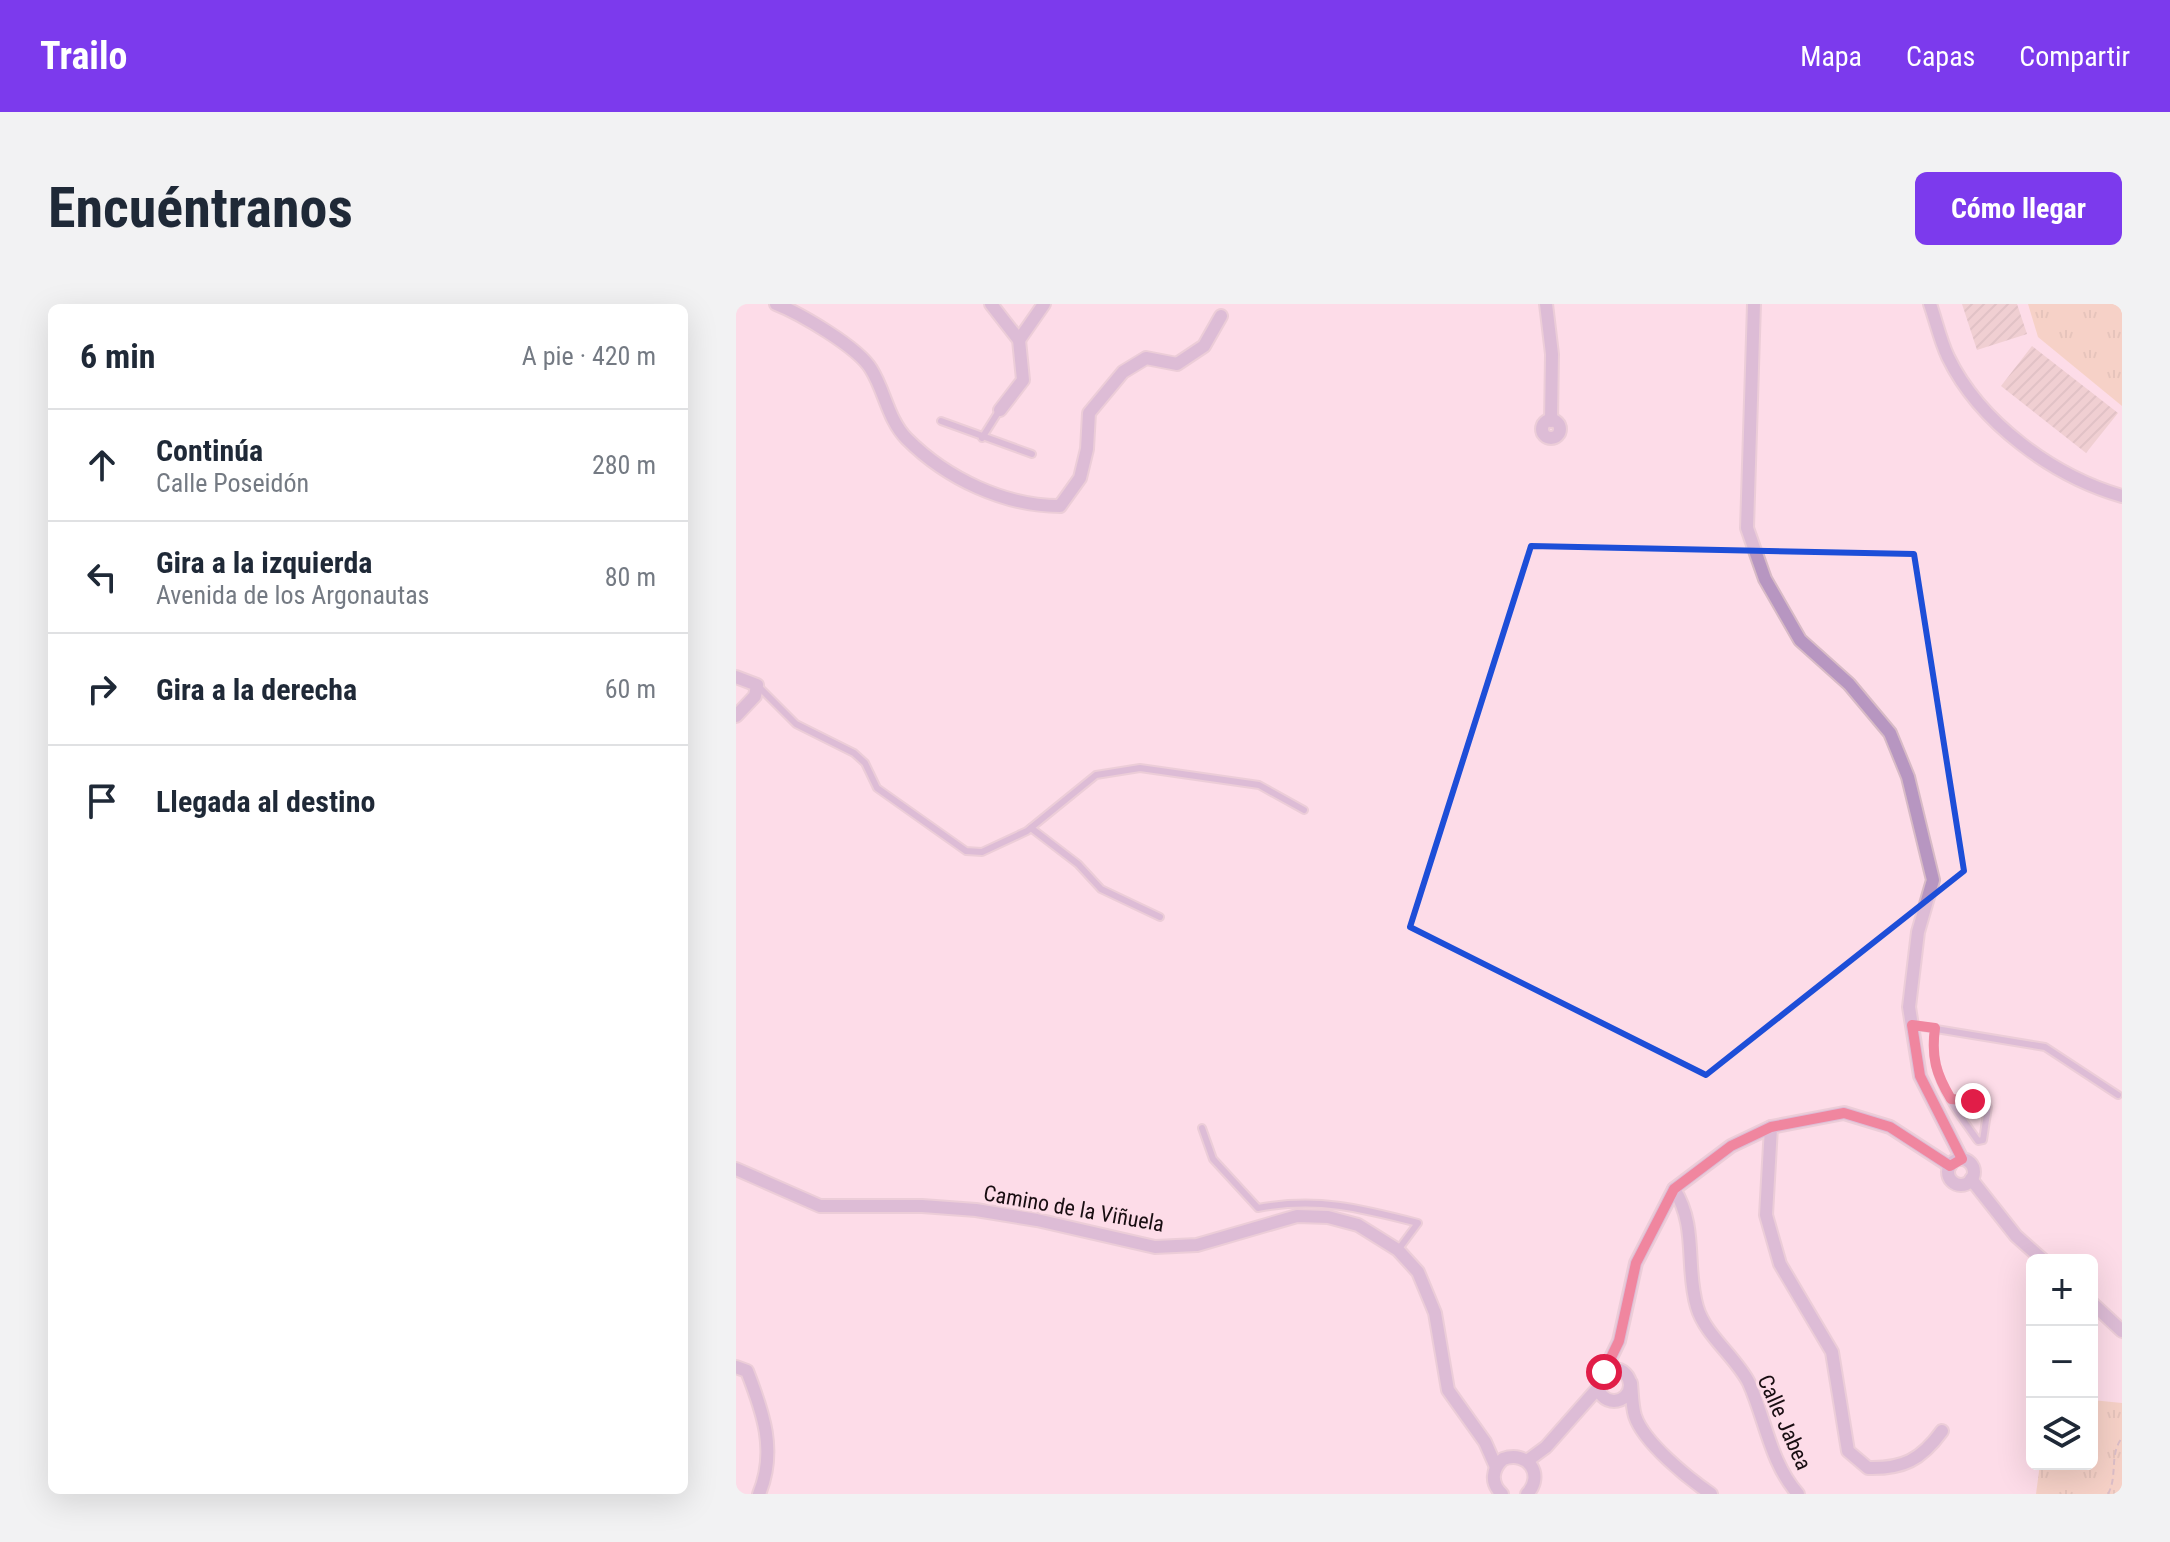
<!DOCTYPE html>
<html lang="es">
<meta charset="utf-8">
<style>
body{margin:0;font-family:"Roboto Condensed",sans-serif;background:#f2f2f3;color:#1f2937}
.controls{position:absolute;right:24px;bottom:24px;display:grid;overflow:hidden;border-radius:12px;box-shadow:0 8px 32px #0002}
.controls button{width:72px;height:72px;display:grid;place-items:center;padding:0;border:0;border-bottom:2px solid #e0e1e3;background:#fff;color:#1f2937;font:40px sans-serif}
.stop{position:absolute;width:24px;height:24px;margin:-18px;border:6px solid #e11d48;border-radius:50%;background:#fff}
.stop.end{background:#e11d48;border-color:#fff;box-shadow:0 2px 8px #0008}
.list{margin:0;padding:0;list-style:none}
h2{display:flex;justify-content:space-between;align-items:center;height:104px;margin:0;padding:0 32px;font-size:34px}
h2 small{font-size:26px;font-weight:400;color:#747a83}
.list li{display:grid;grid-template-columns:52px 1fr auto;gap:24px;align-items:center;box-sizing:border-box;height:112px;padding:0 32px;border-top:2px solid #e0e1e3}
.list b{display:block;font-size:30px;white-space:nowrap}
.list p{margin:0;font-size:26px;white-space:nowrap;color:#747a83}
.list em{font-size:26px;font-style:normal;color:#747a83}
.icon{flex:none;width:44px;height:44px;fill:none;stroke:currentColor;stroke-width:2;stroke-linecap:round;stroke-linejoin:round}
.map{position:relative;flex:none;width:1386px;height:1190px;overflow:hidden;border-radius:12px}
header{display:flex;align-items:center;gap:48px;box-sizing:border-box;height:112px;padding:0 40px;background:#7c3aed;color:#fff}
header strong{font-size:38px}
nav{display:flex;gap:44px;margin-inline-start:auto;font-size:28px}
.intro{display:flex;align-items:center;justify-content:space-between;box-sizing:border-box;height:192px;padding:0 48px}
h1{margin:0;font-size:56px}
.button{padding:20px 36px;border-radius:12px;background:#7c3aed;color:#fff;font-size:28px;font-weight:700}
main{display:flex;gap:48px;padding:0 48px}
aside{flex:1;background:#fff;border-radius:12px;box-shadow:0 8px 32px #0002}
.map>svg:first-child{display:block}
.grass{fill:url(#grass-tufts)}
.building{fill:url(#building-hatch)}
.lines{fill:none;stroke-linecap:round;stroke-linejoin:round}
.service-casing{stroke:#d8bbc6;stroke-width:10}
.minor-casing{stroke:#d8bbc6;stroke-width:16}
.path{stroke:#b298a1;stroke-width:2;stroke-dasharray:6 4;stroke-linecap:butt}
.service{stroke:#b796c1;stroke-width:6}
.minor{stroke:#b796c1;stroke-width:12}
.route{stroke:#e11d48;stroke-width:10}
.marked{fill:none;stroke:#1d4ed8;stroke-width:6;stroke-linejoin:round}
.labels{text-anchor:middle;stroke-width:6;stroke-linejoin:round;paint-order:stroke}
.street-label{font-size:22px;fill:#180d11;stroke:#fddce8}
</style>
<header>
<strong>Trailo</strong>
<nav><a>Mapa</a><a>Capas</a><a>Compartir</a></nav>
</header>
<div class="intro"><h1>Encuéntranos</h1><a class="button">Cómo llegar</a></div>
<main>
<aside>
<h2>6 min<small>A pie · 420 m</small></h2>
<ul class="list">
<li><svg class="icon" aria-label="ahead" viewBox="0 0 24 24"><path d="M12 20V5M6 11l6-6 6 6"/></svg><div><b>Continúa</b><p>Calle Poseidón</p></div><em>280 m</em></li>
<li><svg class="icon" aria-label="left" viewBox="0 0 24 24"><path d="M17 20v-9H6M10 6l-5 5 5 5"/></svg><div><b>Gira a la izquierda</b><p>Avenida de los Argonautas</p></div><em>80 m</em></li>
<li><svg class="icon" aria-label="right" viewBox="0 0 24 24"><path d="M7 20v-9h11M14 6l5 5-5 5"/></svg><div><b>Gira a la derecha</b></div><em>60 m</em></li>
<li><svg class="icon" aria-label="arrive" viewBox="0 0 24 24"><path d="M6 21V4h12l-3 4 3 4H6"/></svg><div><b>Llegada al destino</b></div></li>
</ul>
</aside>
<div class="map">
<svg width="1386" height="1190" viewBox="0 0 1386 1190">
<defs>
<pattern id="grass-tufts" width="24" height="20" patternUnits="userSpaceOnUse" patternTransform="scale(2)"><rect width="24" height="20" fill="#eec49f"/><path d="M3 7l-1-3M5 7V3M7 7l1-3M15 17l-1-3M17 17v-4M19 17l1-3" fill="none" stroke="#cba788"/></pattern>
<pattern id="building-hatch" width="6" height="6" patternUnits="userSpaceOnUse" patternTransform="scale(2)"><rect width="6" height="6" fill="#e0beb9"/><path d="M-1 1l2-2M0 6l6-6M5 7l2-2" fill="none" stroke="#bfa29e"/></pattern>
</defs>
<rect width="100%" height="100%" fill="#fddce8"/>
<!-- grass -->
<g class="grass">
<polygon points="1292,0 1386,0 1386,102 1302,33"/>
<polygon points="1356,1096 1386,1099 1386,1190 1300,1190 1304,1160 1356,1160"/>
</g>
<!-- building -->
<g class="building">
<polygon points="1226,0 1281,0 1291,30 1241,46"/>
<polygon points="1296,42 1382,109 1350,149 1265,82"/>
</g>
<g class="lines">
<defs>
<g id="service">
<polyline points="205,117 296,150"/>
<polyline points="246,134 263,107"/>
<polyline points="21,381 60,420 118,449 129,459 141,484 230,547 246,548 291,527 360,471 404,464 523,481 568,506"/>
<polyline points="295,524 342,560 365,585 424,613"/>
<polyline points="1176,721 1309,743 1382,791"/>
<path d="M1199,724C1192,772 1216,800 1242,837L1247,836L1252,803L1248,799L1215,795"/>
<path d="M466,824L477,855L522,904C581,893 624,904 682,919L662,946"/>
</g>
<g id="minor">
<path d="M40,0C63,9 122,43 135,65C149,87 152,116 171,135C211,175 269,202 324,202L344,174L351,145L353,109L387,68L410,54L441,60L468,42L485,12"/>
<polyline points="255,0 283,36 287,76 264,106"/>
<polyline points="810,0 816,50 815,117"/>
<polyline points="1018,0 1011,224 1029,275 1064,336 1113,380 1154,429 1172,473 1197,576 1182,628 1173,703 1184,772 1226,855"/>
<path d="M1194,0C1200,17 1204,36 1212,53C1244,119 1317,172 1386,192"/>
<polyline points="283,36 308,0"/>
<circle cx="815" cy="125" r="9"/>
<polyline points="0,373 21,381 19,392 0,412"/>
<path d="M1035,823L1030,911L1044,960L1096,1048L1112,1147L1132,1164C1167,1165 1185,1156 1206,1127"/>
<circle cx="1225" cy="868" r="13"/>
<polyline points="0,865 84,902 186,902 240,906 301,916 419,943 461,941 561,912 592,913 622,921 662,946 682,968 699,1009 712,1086 749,1138 760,1163"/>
<polyline points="1235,875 1280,932 1307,956"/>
<path d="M938,885C962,923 949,963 961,1003C969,1031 1000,1053 1013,1079C1030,1117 1034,1158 1062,1190"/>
<polyline points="1356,999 1386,1027"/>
<path d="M0,1063L11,1067C27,1108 41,1147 23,1190"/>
<circle cx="878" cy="1081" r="16"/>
<polyline points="868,1068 883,1037 900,959 938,885 995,842 1035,823 1108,809 1154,823 1214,862"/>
<path d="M895,1079C896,1089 896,1102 899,1112C908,1139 952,1174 975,1190"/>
<polyline points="791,1157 810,1143 862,1084"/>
<path d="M766,1190C754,1179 756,1165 767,1155C792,1146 809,1171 791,1190"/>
</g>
</defs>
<!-- service casing -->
<use href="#service" class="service-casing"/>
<!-- minor casing -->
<use href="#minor" class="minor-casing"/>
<!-- path -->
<path class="path" d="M1372,1190C1382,1172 1373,1150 1386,1134"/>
<!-- service -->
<use href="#service" class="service"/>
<!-- minor -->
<use href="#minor" class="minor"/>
</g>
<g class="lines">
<!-- route -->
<path class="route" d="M868,1068L883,1037L900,959L938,885L995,842L1035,823L1108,809L1154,823L1214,862L1226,855L1184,772L1176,721L1199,724C1195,753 1200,770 1215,795L1237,797"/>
</g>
<!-- marked area -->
<path d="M0 0H1386V1190H0ZM795,242L1178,250L1228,567L970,771L674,623Z" fill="#fddce8" fill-opacity=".55" fill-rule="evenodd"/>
<path class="marked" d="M795,242L1178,250L1228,567L970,771L674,623Z"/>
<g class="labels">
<!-- street labels -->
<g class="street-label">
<text transform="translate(338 904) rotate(10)" y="8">Camino de la Viñuela</text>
<text transform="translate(1049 1118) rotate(66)" y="8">Calle Jabea</text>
</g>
</g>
</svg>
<div class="controls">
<button>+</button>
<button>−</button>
<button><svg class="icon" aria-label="layers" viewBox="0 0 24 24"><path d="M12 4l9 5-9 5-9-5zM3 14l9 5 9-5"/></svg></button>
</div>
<div class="stop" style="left:868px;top:1068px"></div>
<div class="stop end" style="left:1237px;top:797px"></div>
</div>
</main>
